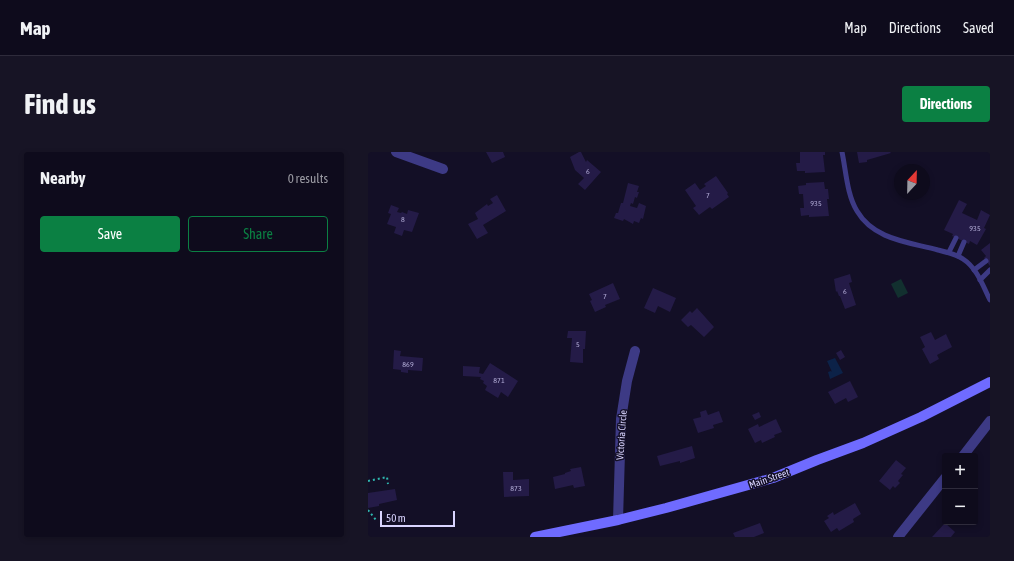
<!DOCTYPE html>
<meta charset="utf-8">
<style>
body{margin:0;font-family:"Asap Condensed",sans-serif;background:#171425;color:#f1f3f6}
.controls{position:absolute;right:12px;bottom:12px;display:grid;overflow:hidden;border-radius:4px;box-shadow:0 2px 6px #0003}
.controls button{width:36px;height:36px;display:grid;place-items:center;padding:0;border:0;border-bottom:1px solid #2e2b3b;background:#0e0b1c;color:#f1f3f6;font:20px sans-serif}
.compass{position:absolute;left:526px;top:12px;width:36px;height:36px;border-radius:50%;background:#0e0b1c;box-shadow:0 2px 6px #0003;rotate:22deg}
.scale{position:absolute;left:12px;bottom:10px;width:75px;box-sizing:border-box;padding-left:4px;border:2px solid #d9d4ff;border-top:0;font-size:11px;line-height:14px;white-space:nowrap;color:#d9d4ff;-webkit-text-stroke:3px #130f26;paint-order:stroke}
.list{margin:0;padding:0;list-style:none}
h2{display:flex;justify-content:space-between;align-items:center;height:52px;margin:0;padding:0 16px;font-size:17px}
h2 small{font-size:13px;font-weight:400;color:#9b9ba3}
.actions{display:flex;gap:8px;padding:12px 16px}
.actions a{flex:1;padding:9px 0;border:1px solid #0b8043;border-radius:4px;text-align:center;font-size:14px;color:#0b8043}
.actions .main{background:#0b8043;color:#fff}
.map{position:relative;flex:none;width:622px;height:385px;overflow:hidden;border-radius:4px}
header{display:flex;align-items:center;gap:24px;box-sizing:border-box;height:56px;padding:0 20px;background:#0e0b1c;border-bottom:1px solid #2e2b3b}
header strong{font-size:19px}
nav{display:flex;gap:22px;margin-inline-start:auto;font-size:14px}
.intro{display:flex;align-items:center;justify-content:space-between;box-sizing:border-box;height:96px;padding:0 24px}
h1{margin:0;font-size:28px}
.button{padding:10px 18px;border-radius:4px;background:#0b8043;color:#fff;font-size:14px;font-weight:700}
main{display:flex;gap:24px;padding:0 24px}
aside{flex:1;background:#0e0b1c;border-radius:4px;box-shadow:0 2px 6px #0003}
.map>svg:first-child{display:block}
.green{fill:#12302f}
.water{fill:#0c2248}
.building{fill:#241b47}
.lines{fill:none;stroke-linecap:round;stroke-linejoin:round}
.path{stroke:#2fb8b0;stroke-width:2;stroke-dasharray:2 3;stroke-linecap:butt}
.lane{stroke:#3d3a85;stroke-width:5}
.street{stroke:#3d3a85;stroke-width:10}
.secondary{stroke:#6f6bff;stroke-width:10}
.labels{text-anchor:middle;stroke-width:3;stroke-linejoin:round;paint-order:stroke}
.number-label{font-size:8px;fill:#aca6d1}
.street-label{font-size:10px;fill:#d9d4ff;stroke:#130f26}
</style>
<header>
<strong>Map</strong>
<nav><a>Map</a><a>Directions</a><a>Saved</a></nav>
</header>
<div class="intro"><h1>Find us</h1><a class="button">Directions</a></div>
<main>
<aside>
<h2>Nearby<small>0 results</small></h2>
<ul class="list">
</ul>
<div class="actions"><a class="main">Save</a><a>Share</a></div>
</aside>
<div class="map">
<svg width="622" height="385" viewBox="0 0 622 385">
<rect width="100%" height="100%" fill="#130f26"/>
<!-- green -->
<polygon class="green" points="533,127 540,141 530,146 523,132"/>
<!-- water -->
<polygon class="water" points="467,206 475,221 462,227 460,220 463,219 464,220 459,209"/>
<!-- building -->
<g class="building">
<polygon points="118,0 135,0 137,5 124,11"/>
<polygon points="211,0 213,0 218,10 219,8 233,20 217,38 210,32 216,26 207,18 202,5"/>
<polygon points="432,0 457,0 457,3 455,3 457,20 437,21 437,19 429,19 428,11 432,11"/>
<polygon points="489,0 522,0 523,1 499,8 499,10 491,11"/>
<polygon points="348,24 360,41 359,42 361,45 344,57 342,55 331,63 325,56 328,54 317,38 327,31 332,38 338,34 336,32"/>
<polygon points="456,30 457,37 460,37 461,47 459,47 461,64 441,65 441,63 433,64 432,56 436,56 435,42 431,42 430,34 438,33 438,31"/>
<polygon points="260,31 271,34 269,40 271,40 269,46 267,45 265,52 263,51 262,54 269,56 271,51 278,54 275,67 273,66 271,71 266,69 265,72 256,67 255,69 246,66 248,61 250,61 253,51 255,51"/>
<polygon points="129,43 138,59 115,73 120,81 109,87 100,72 110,67 107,61 119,52 120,54 125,51 122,47"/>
<polygon points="591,48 599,52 594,61 609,68 613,58 622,63 616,76 618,77 609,93 602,89 601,92 584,84 585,82 576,78"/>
<polygon points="23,53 31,56 29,60 33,61 34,60 39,62 40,58 51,61 44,80 36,78 34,84 26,81 28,75 19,72 23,62 20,61"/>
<polygon points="622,91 622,114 616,106 618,104 613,98"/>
<polygon points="482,122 484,130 481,131 488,153 477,157 472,144 471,144 469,139 468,140 466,127"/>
<polygon points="245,131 252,147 237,153 238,155 227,160 222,149 224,148 221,142"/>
<polygon points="285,136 308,146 302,160 290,154 287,161 276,156"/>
<polygon points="329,156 346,175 336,185 323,173 320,175 313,168 322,159 324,161"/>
<polygon points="200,179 218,179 217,197 215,197 215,211 202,210 204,186 199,186"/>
<polygon points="563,180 567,188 578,182 584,195 569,203 571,207 562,212 554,197 557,195 552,185"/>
<polygon points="26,198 33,199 32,204 55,206 54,219 40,218 40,221 33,220 33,218 25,217"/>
<polygon points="473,198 477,205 472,208 468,201"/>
<polygon points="122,211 150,229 140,245 133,240 130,246 117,238 119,234 115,231 116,229 112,227 113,225 95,224 95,214 112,215 111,221 115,222"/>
<polygon points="482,229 490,245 480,250 478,246 467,252 460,240"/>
<polygon points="338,258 340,263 351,259 355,270 345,273 346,276 330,281 325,267 333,265 332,260"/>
<polygon points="391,260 393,265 387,268 384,263"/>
<polygon points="408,267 414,280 406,283 407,285 394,291 393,288 387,291 380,277 390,272 391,275"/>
<polygon points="324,294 327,306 312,311 312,309 292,314 289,304"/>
<polygon points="528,308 538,316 533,322 535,323 530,329 532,331 527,336 525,334 522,338 511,329"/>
<polygon points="213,315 217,334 206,336 205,333 187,337 185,325 197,322 197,321 203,319 202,317"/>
<polygon points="135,320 145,320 145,328 161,327 161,344 136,345"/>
<polygon points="27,337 29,348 11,352 11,354 0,356 0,341"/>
<polygon points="487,351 493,362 485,367 486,370 471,379 469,376 463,380 456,369 461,366 459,364 465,360 466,363"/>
<polygon points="392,371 396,381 386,385 367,385 365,381"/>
<polygon points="577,371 587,380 583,385 564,385"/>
</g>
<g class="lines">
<!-- path -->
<g class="path">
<polyline points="0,329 19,325 20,332"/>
<polyline points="0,358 8,368"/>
</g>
<!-- lane -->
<g class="lane">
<path d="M474,0C478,19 479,43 489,59C506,88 541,90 570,98C578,100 588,102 595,107C609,116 615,134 622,148"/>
<polyline points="581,100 588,86"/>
<polyline points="590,104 596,90"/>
<polyline points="606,118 618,109"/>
<polyline points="612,128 622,118"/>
</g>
<!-- street -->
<g class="street">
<polyline points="28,0 75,17"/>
<polyline points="595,304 622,269"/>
<polyline points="250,368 253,267 259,229 267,199"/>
<polyline points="530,385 577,326"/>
</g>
<!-- secondary -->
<polyline class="secondary" points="167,385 250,368 298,356 405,326 449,308 495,291 553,265 622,230"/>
</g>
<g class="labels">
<!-- number labels -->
<g class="number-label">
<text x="220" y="22">6</text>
<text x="340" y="46">7</text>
<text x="448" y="54">935</text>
<text x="35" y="70">8</text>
<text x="607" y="79">935</text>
<text x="477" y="142">6</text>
<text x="237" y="147">7</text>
<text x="210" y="195">5</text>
<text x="40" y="215">869</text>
<text x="131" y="231">871</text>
<text x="148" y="339">873</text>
</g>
<!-- street labels -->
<g class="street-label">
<text transform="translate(253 283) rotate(-86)" y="4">Victoria Circle</text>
<text transform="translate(401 326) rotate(-19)" y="4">Main Street</text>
</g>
</g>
</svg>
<div class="controls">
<button>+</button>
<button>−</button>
</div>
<svg class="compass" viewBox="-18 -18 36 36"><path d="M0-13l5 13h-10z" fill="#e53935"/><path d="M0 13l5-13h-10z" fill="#9b9ba3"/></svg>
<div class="scale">50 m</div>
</div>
</main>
